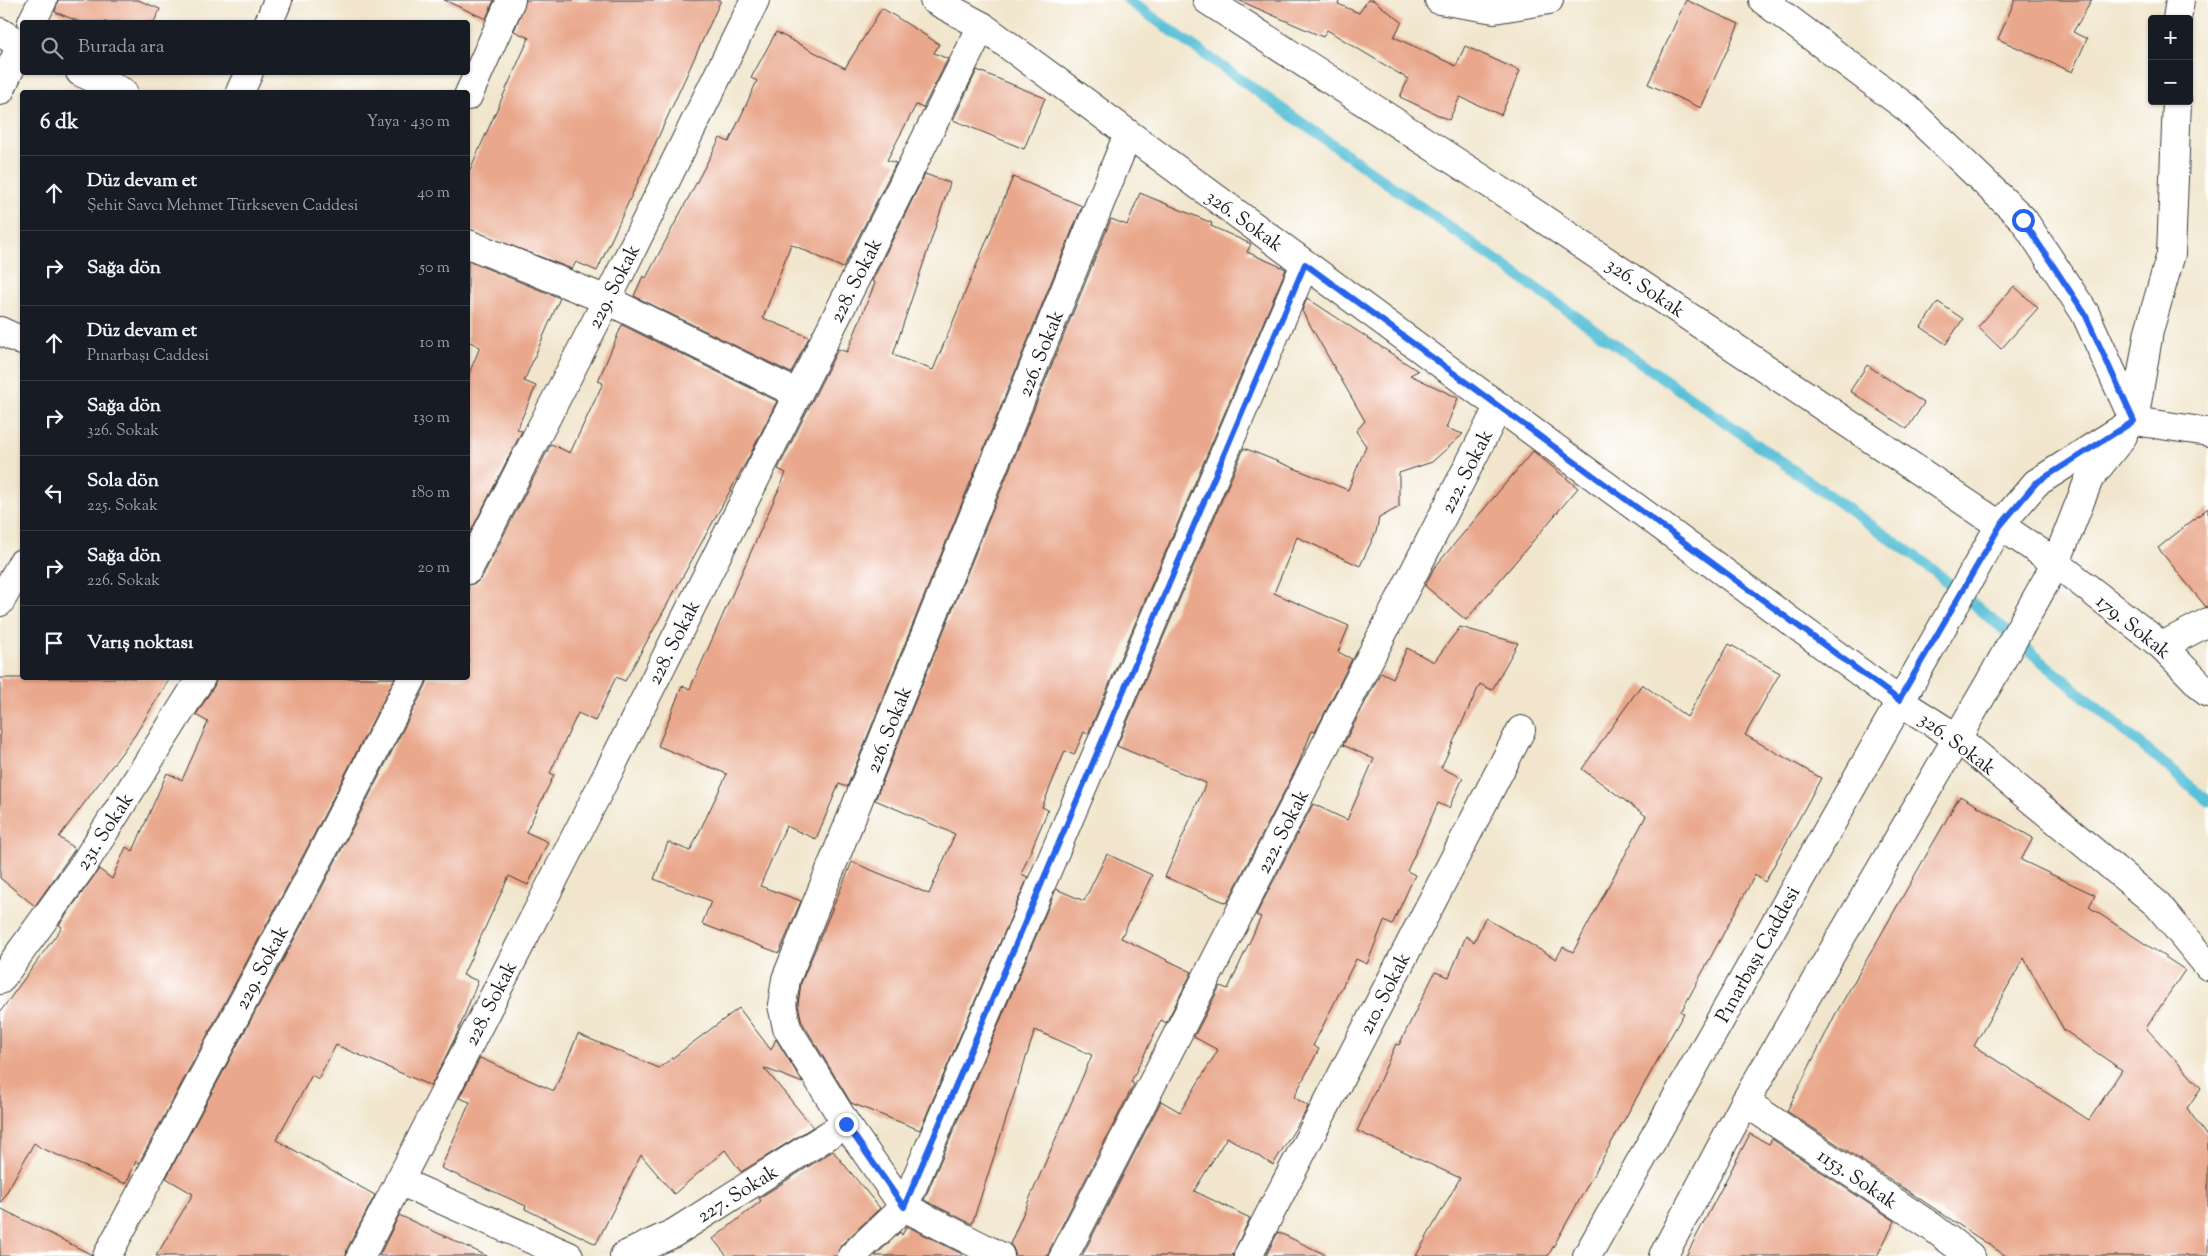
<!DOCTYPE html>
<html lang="tr">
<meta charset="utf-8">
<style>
body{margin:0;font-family:"Sorts Mill Goudy",serif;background:#242831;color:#f1f3f6}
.controls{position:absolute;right:15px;top:15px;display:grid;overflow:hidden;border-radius:5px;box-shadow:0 1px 4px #0004}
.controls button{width:45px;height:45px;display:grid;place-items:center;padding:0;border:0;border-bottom:1px solid #363941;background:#171b24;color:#f1f3f6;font:25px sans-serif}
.stop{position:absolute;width:15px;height:15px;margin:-11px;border:4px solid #2563eb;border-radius:50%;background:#fff}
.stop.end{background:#2563eb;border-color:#fff;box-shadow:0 1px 5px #0008}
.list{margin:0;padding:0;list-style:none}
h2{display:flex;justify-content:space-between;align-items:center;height:65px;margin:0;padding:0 20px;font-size:21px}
h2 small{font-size:16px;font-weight:400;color:#9ea1a6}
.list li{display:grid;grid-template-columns:32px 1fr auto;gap:15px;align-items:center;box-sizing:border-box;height:75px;padding:0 20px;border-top:1px solid #363941}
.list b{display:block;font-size:19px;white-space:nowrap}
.list p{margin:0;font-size:16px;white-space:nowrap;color:#9ea1a6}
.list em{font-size:16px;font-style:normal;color:#9ea1a6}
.icon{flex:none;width:28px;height:28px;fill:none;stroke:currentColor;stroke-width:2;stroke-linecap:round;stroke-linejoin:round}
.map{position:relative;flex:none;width:2208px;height:1256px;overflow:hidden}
.search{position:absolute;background:#171b24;box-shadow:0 1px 4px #0004;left:20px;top:20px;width:450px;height:55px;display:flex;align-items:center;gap:12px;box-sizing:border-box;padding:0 18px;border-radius:5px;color:#9ea1a6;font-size:19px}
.panel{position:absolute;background:#171b24;box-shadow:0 1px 4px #0004;left:20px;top:90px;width:450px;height:590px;border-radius:5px}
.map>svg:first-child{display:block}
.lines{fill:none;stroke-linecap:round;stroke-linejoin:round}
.stream{stroke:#59c0d7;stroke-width:11}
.building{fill:#e9a78c;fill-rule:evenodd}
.minor-casing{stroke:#3c3a37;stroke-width:30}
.tertiary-casing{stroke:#3c3a37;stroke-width:30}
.minor{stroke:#fff;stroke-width:28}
.tertiary{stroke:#fff;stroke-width:28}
.route{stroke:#2563eb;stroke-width:6}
.labels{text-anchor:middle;stroke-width:4;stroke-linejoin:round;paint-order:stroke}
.street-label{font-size:20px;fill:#1c1c1c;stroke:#fff}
</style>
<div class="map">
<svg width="2208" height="1256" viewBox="0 0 2208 1256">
<rect width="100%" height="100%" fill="#fff"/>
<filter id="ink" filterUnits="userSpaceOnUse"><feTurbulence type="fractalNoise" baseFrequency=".02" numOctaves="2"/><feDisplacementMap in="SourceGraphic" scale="10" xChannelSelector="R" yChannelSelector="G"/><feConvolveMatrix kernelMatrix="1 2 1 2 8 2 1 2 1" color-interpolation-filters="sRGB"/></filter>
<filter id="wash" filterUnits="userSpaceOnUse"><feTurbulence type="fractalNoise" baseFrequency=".0096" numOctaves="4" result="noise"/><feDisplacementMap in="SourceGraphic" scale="20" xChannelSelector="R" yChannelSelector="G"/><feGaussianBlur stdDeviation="1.12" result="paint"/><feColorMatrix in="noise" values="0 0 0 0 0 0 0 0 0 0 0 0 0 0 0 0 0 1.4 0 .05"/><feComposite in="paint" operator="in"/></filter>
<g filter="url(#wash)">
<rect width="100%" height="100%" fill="#f1e6cd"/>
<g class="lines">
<!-- stream -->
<polyline class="stream" points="1128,0 1926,564 2208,801"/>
</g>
<g id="blocks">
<!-- building -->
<g class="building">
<polygon points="58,0 138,0 160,9 154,22 80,22 55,12"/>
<polygon points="444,0 494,0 486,19"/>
<polygon points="526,0 721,0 597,271 576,262 572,269 468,229 468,174 529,38 514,31"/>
<polygon points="1238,0 1340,0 1338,4 1359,13 1368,0 1373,0 1402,22 1394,37 1456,66 1465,46 1520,71 1501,115 1460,97 1449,120 1400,97 1408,79 1327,30 1323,37"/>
<polygon points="1686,0 1739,24 1701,108 1648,84"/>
<polygon points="2015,0 2092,0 2073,32 2087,39 2072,72 1998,39"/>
<polygon points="882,8 939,44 934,53 948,59 923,108 916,105 887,160 896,163 843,268 791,244 763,318 809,337 791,373 634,296 643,276 646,278 720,138 729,142 757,81 751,78 776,32 845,68"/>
<polygon points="977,70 1045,98 1024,149 953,120"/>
<polygon points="925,174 950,183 893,355 933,370 1013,177 1082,206 847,787 839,784 816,839 786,826 760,886 801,901 779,953 702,924 711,901 654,879 668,842 690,851 727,774 658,746 682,686 690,689 786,473 778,469 838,349 847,352 875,283 872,281"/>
<polygon points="1140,193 1212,223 1211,226 1251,244 1247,252 1286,269 1088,734 1084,732 1074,755 1065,751 1042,807 1048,810 1021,874 1028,877 920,1130 851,1103 802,1022 798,1005 801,983 852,862 929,894 955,834 875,800 1111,219 1127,225"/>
<polygon points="468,261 560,298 524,381 536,386 517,429 522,431 468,537 468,376 480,347 468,341"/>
<polygon points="2014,286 2038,308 2001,349 1978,327"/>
<polygon points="1307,298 1418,371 1410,375 1458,398 1446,428 1463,434 1432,462 1399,473 1399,507 1379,518 1376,532 1360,566 1297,537 1274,593 1349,626 1338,652 1352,659 1315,732 1312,731 1298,765 1227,903 1165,877 1206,783 1117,746 1244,448 1348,490 1366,446 1356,431 1365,421 1302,311"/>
<polygon points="1938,302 1963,319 1946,344 1921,327"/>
<polygon points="622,325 777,401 750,455 625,681 616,677 595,721 578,713 550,773 554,775 526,832 548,842 528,885 509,876 463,975 478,981 457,1034 431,1086 336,1045 318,1079 312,1075 276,1140 375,1195 347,1249 346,1256 156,1256 193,1194 166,1178 320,891 426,685 428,678 468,678 468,585 476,583 482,577 551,444 570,453 603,383 598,381"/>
<polygon points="1867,365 1924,403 1907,429 1850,391"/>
<polygon points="1533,451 1578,488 1466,620 1425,586 1434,568"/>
<polygon points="2208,508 2208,606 2206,607 2158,548"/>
<polygon points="1460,627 1518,643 1492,690 1480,684 1441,768 1463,778 1449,808 1438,803 1407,871 1415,875 1392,925 1384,921 1367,964 1356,959 1313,1046 1319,1049 1294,1097 1308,1106 1306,1111 1273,1165 1227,1137 1194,1191 1250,1218 1232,1256 1082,1256 1161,1101 1180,1112 1218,1050 1194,1037 1220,986 1228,989 1261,917 1256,915 1313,804 1347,820 1374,759 1343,745 1381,672 1393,678 1407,648 1434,662"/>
<polygon points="1729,644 1780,673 1745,735 1821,778 1765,882 1755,875 1681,1012 1684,1013 1548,1256 1416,1256 1460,1178 1357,1131 1396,1044 1399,1045 1435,972 1449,977 1466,936 1474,942 1485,918 1556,959 1563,947 1573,952 1646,816 1582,769 1642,684 1687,717"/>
<polygon points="0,678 170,678 135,735 59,837 75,849 35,906 0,878"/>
<polygon points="217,678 395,678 292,877 139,1163 136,1161 126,1184 41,1148 34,1143 0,1204 0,1012 62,927 59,925 99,869 112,879 126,847 133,851 167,773 182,780 208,722 196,715 214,686"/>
<path d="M1960,796L2033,838L2021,860L2095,895L2089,907L2185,970L2146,1028L2201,1088L2187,1108L2208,1138V1256H2006L1787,1111L1835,1015ZM2024,958L2064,1030L2122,1070L2089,1120L1974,1046Z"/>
<polygon points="1107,854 1152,875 1121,938 1192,972 1166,1023 1161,1020 1131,1082 1134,1084 1050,1249 1048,1256 1016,1256 1013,1248 1010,1244 1092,1055 1035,1030 972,1224 924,1200 1056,889 1084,901"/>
<polygon points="739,1008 771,1050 776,1039 803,1083 764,1068 813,1127 741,1172 725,1150 674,1194 641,1155 596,1244 525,1209 526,1206 441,1168 470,1102 459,1098 480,1058 554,1091 578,1034 659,1068"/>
<polygon points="1750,1134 1769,1144 1772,1139 1895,1221 1877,1256 1686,1256"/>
<polygon points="833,1151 880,1208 841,1245 837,1256 727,1256 713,1239 761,1201 759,1198"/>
<polygon points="0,1208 92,1255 91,1256 0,1256"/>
<polygon points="399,1215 487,1256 379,1256"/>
<polygon points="907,1226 962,1254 962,1256 875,1256 900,1232 902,1235"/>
<polygon points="1278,1232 1328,1256 1266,1256"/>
</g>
</g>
</g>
<g filter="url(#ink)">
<use href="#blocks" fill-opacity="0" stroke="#3c3a37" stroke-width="1"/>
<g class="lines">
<defs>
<g id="minor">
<polyline points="1439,0 1494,9 1549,0"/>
<polyline points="1763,0 1907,108 2023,219 2085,313 2134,421"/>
<polyline points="2177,19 2180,0"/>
<polyline points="32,22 43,0"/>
<polyline points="269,22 278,0"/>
<polyline points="0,32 22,46"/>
<polyline points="80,72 123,92"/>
<polyline points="0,91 22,43"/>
<polyline points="240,92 249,72"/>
<polyline points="468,96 511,0"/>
<polyline points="468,244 607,300 798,394"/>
<polyline points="0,331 22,341"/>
<polyline points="2134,421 2149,331 2171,254 2177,101"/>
<polyline points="2134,421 2208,432"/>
<polyline points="468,570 607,300 755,0"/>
<polyline points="0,602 22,563"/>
<polyline points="2162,646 2208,622"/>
<polyline points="0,980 84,864 201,678"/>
<polyline points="1745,1102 1932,1227 1970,1256"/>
<polyline points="399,1181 569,1256"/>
<polyline points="107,1256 306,884 412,678"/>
<polyline points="361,1256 605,779 982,26"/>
<polyline points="624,1256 674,1233 846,1124"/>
<polyline points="852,1256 904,1207 1305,264"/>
<polyline points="1000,1256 904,1207 846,1124 787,1028 782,1005 786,979 1128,134"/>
<polyline points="1064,1256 1499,406"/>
<polyline points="1248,1256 1521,730"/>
</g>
<g id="tertiary">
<polyline points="934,0 982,26 1899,701 1957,738 2158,905 2208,966"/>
<polyline points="1207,0 1521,204 2056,563 2162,646 2208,693"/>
<polyline points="1587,1256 2000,525 2036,483 2134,421"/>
<polyline points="1663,1256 1745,1102 1988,685 2056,563 2089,479 2123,436"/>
</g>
</defs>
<!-- minor casing -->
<use href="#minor" class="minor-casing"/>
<!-- tertiary casing -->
<use href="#tertiary" class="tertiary-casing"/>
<!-- minor -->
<use href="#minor" class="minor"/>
<!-- tertiary -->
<use href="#tertiary" class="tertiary"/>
</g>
</g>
<g class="lines" filter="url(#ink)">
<!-- route -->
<polyline class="route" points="846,1124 904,1207 1305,264 1899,700 2000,526 2036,483 2134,421 2085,314 2023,220"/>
</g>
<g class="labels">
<!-- street labels -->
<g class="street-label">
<text transform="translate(1245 220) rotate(36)" y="7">326. Sokak</text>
<text transform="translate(855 280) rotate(-63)" y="7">228. Sokak</text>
<text transform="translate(613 286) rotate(-63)" y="7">229. Sokak</text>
<text transform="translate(1646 287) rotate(34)" y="7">326. Sokak</text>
<text transform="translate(1040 353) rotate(-68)" y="7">226. Sokak</text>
<text transform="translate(1466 471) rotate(-63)" y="7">222. Sokak</text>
<text transform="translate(2134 626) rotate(39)" y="7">179. Sokak</text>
<text transform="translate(673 642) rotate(-63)" y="7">228. Sokak</text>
<text transform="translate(888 729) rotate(-68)" y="7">226. Sokak</text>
<text transform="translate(1958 743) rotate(37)" y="7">326. Sokak</text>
<text transform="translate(104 831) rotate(-57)" y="7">231. Sokak</text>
<text transform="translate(1282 831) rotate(-63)" y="7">222. Sokak</text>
<text transform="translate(1757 954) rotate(-61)" y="7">Pınarbaşı Caddesi</text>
<text transform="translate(261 967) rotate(-62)" y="7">229. Sokak</text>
<text transform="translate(1384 993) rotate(-63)" y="7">210. Sokak</text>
<text transform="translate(490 1003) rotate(-63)" y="7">228. Sokak</text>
<text transform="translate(1858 1178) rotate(34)" y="7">1153. Sokak</text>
<text transform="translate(737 1193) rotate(-32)" y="7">227. Sokak</text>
</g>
</g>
</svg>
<div class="controls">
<button>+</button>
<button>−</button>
</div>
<div class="stop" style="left:2023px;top:220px"></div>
<div class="stop end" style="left:846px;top:1124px"></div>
<div class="search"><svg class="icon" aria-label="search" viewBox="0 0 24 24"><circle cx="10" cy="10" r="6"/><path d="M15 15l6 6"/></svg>Burada ara</div>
<section class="panel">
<h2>6 dk<small>Yaya · 430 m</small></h2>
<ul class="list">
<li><svg class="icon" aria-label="ahead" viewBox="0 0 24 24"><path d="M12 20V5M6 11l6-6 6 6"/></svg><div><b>Düz devam et</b><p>Şehit Savcı Mehmet Türkseven Caddesi</p></div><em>40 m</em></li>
<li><svg class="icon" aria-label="right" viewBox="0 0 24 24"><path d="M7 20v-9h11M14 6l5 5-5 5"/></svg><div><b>Sağa dön</b></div><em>50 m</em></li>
<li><svg class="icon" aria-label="ahead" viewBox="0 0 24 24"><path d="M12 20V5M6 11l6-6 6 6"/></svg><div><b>Düz devam et</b><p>Pınarbaşı Caddesi</p></div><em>10 m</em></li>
<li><svg class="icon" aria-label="right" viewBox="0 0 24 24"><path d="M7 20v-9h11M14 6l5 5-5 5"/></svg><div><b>Sağa dön</b><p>326. Sokak</p></div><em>130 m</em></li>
<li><svg class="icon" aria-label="left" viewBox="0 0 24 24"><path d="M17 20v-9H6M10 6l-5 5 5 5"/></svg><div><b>Sola dön</b><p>225. Sokak</p></div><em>180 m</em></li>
<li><svg class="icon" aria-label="right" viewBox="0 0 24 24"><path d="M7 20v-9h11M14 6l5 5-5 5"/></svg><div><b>Sağa dön</b><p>226. Sokak</p></div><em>20 m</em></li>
<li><svg class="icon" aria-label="arrive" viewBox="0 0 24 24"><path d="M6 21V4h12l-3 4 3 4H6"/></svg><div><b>Varış noktası</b></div></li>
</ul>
</section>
</div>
